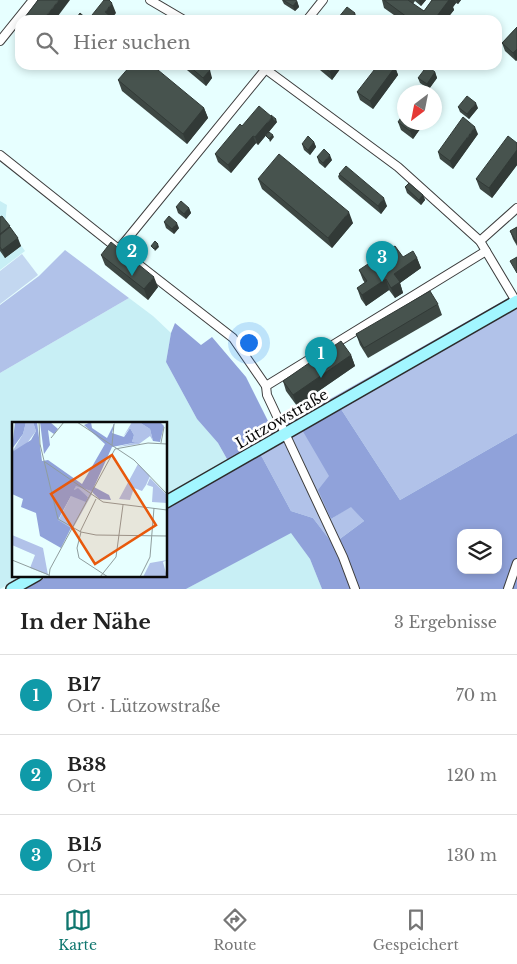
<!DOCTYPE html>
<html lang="de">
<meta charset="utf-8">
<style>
body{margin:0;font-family:"Libre Baskerville",serif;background:#f6f6f6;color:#222}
.controls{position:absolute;right:15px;bottom:15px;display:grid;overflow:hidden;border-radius:10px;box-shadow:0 2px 8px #0003}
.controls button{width:45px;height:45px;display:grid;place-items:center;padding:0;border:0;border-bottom:1px solid #e0e0e0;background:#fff;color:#222;font:25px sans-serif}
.compass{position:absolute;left:397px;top:85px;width:45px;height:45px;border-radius:50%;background:#fff;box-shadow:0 2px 8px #0003;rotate:212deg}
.you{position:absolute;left:248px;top:342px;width:18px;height:18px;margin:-12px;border:4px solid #fff;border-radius:50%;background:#1a73e8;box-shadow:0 0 0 8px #1a73e833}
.badge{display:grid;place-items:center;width:32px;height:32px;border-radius:50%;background:#0f766e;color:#fff;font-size:16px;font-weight:700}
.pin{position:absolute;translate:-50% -41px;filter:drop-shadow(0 1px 2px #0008)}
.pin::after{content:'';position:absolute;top:26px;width:18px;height:15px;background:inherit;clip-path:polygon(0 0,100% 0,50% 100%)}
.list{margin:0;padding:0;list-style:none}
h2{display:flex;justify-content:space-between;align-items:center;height:65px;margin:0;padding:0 20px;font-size:21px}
h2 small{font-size:16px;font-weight:400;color:#767676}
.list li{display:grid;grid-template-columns:32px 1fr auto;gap:15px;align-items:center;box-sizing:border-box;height:80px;padding:0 20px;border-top:1px solid #e0e0e0}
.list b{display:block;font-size:19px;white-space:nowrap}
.list p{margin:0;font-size:16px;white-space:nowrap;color:#767676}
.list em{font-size:16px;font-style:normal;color:#767676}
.icon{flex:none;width:28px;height:28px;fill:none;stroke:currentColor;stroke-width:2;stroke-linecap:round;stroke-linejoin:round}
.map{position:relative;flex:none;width:517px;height:589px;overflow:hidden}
.search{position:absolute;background:#fff;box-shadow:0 2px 8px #0003;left:15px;right:15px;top:15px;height:55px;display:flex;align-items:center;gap:12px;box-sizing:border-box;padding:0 18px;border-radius:15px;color:#767676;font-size:19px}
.sheet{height:305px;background:#fff}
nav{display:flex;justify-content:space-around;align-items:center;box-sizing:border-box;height:70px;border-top:1px solid #e0e0e0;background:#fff;font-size:14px;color:#767676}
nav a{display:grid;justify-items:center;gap:2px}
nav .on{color:#0f766e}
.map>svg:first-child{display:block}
.farmland{fill:#c8eff5}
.green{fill:#b1c2e9}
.forest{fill:#90a2da;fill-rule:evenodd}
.pitch{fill:#c3d7f0}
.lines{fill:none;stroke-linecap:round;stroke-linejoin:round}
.street-casing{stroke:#3d3d3d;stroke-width:10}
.secondary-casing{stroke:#2c2c2c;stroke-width:14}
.street{stroke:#fff;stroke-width:8}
.secondary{stroke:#a2f6ff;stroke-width:11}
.wall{fill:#3d4743}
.shaded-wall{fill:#323a37}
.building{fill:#47534e;stroke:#323a37}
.labels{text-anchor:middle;stroke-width:5;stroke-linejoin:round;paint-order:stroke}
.street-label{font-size:15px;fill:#0a0a0a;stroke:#fff}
.inset-road{fill:none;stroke:#8f9d9d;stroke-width:1}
.view{fill:#e8590c;fill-opacity:0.15;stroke:#e8590c;stroke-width:2.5}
.inset-edge{fill:none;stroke:#0a0a0a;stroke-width:2.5}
</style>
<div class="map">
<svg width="517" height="589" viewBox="0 0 517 589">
<rect width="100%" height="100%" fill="#e7ffff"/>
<!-- farmland -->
<g class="farmland">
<polygon points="0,201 7,205 5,223 25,251 0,270"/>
<polygon points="129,298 153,316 171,333 166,362 197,419 218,443 229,463 166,497 166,423 14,423 14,575 26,575 0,589 0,373"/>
<polygon points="291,532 310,559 322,589 186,589"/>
</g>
<!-- green -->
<g class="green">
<polygon points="65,250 129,298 0,373 0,305 39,276"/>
<polygon points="517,293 517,433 400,500 339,406 329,476 331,519 351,506 364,521 333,544 313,518 291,511 262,457 252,448 255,442 273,431 276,424 286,419 291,421"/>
</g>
<!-- forest -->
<path class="forest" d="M175,323L201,345L212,337L246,377L273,431L255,442L253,448L262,457L291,511L313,518L333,544L364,521L351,507L331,519L318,490L329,476L301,428L339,406L400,500L517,433V589H322L310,559L291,533L186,589H26L49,575H166V506L232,468L218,443L197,419L166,362L171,333ZM461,533H498V570H461Z"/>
<!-- pitch -->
<polygon class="pitch" points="22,254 38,275 0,304 0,271"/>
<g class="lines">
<defs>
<g id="street">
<polyline points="150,0 184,20"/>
<polyline points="307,20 323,0"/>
<polyline points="0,41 33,0"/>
<polyline points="260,65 398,167 480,241 517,303"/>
<polyline points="0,155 117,248"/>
<polyline points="480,241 517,208"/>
<polyline points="119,249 269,65"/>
<polyline points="134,261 233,338 266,386 267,395 343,557 355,589"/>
<polyline points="266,386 486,251"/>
<polyline points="508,589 517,563"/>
</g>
<g id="secondary">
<polyline points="166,502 517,301"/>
<polyline points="12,589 37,575"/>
</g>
</defs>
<!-- street casing -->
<use href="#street" class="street-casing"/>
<!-- secondary casing -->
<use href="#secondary" class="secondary-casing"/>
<!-- street -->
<use href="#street" class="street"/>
<!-- secondary -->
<use href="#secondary" class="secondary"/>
</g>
<!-- wall -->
<g class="wall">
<polygon points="282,0 295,0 297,1 299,7 295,11 284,4"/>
<polygon points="382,0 426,0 421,6 415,1 413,4 424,11 432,0 461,0 458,4 456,3 453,7 454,10 446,20 401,20 384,8"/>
<polygon points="517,27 517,60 516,61 505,51 502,43"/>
<polygon points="181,65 204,65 212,78 206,86"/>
<polygon points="318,65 343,65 332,80 320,70"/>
<polygon points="395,67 398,75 373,109 360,100 357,92"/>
<polygon points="435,72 437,78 429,89 420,83 418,78"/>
<polygon points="118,80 204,108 208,118 187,144 122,91"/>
<polygon points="458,107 478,108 469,119 460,112"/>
<polygon points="277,122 258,145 256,143 231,173 218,162 215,154 242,126"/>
<polygon points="398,122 425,122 413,139 401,130"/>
<polygon points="478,134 453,169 440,159 438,152"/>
<polygon points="314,142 316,147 310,155 304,150 302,144"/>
<polygon points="517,143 517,165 492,198 480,189 476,179"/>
<polygon points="317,157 332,160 325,168 319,163"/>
<polygon points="340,174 387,206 381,214 339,179 338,176"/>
<polygon points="258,179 353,223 332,248 262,189"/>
<polygon points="405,187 423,195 425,200 421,205 407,193"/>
<polygon points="176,207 189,208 191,213 186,219 178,213"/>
<polygon points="0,217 10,227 21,246 5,258 0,251"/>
<polygon points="164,222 179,228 174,234 166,228"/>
<polygon points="517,227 517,246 513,239 510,231"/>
<polygon points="101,255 158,287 148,300 105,265"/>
<polygon points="403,257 417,258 421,268 400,283 403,293 395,298 389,290 366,306 361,299 357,288 365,283 363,280 359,270"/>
<polygon points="438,304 442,315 368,358 360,345 356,334"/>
<polygon points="351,355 355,366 297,406 286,391 283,381"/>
</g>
<!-- shaded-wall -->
<g class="shaded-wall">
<polygon points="59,0 70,0 55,20 43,20"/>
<polygon points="419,0 426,0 421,6"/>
<polygon points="449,0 455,0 456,3 453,7 454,10 446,20 434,20"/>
<polygon points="456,0 461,0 458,4"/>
<polygon points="297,1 299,7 295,11 293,6"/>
<polygon points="112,3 116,13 111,20 105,12"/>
<polygon points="355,13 357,18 356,20 350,20"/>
<polygon points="517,49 517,60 516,61 513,53"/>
<polygon points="335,65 343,65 332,80 330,72"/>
<polygon points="395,67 398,75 373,109 370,101"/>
<polygon points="210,70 212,78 206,86 203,78"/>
<polygon points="435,72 437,78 429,89 427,84"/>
<polygon points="435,97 438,105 434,110 434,98"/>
<polygon points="476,103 478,108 469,119 467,114"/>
<polygon points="204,108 208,118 187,144 183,134"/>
<polygon points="272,117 276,119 277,122 258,145 255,137"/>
<polygon points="416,122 425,122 413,139 410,131"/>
<polygon points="475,127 478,134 453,169 450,161"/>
<polygon points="273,135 274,137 270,142 269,139"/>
<polygon points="253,136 256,143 231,173 228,165"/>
<polygon points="314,142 316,147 310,155 308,150"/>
<polygon points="517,150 517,165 492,198 489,188"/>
<polygon points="330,155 332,160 325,168 323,163"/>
<polygon points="423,195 425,200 421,205 419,200"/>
<polygon points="384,198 387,206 381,214 378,206"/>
<polygon points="189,208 191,213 186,219 184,214"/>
<polygon points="349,212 353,223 332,248 328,238"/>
<polygon points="177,223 179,228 174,234 172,229"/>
<polygon points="18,238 21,246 5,258 2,250"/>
<polygon points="158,244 159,247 155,251 154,249"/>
<polygon points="417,258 421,268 400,283 403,293 395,298 391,288 394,274"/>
<polygon points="154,277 158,287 148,300 144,289"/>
<polygon points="386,279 389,290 366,306 362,295"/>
<polygon points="351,355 355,366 297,406 293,395"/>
</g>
<!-- building -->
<g class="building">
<polygon points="38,0 59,0 43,20 23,20"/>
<polygon points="104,0 109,0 112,3 105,12 115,20 75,20 80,13 88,20"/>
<polygon points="283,0 295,0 297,1 293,6"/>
<polygon points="384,0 408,0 424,11 432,0 449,0 434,20 411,20"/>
<polygon points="347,7 355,13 350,20 340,20 338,18"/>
<polygon points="517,27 517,49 513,53 502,43"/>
<polygon points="131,65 152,65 204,108 183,134 118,80"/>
<polygon points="188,65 204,65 210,70 203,78"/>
<polygon points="321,65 335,65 330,72"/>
<polygon points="378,65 392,65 395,67 370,101 357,92"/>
<polygon points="427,66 435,72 427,84 418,78"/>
<polygon points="423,88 429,92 420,92"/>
<polygon points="467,96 476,103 467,114 458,107"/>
<polygon points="259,106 272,117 255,137 253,136 228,165 215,154 240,124 242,126"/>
<polygon points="404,113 404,122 416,122 410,131 398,122"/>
<polygon points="271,115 276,119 274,122 272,117 271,116"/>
<polygon points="463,117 475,127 450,161 438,152"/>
<polygon points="269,132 273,135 269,139 266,136"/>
<polygon points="308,136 314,142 308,150 302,144"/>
<polygon points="508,136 517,143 517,150 489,188 476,179"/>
<polygon points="324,149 330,155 323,163 317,157"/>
<polygon points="279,154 349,212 328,238 258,179"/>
<polygon points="346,166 384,198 378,206 339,174"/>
<polygon points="409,183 423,195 419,200 405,187"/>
<polygon points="181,201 189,208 184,214 176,207"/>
<polygon points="2,216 10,226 0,234 0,217"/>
<polygon points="169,216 177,223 172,229 164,222"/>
<polygon points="10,227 18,238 2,250 0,247 0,235"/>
<polygon points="517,227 517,243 510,231"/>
<polygon points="155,241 158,244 154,249 151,246"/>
<polygon points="111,242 154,277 144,289 101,255"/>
<polygon points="395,246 403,257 413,251 417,258 394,274 400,282 391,288 386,279 362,295 357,288 367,281 359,270"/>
<polygon points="517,257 517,273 510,261"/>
<polygon points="430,291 438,304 364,348 356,334"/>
<polygon points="341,341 351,355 293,395 283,381"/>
</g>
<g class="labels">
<!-- street labels -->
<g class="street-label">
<text transform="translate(282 419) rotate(-30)" y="5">Lützowstraße</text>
</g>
</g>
<!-- overview -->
<g transform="translate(12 422)">
<rect width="155" height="155" fill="#e7ffff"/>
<path d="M14,0H21L24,9L13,24L0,30L11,12ZM120,0H127L138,7L141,19L138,14L127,22L105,25L125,20H120L122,13L118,6L111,15ZM126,42L138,54L134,63L130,69L122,66L118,78L107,77ZM138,56L155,73V81L140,80L141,65L135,63ZM64,63L79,69L80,72L60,108L46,99L59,74L76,75L66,67L62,68ZM0,113L31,126L36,153L18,146L23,133L0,123ZM155,138L151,140L155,155H131L138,141Z" fill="#b1c2e9"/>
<path d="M3,0H14L11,12L0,27ZM21,0H25L30,39L36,38L70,62L93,22L72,3L79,0L80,6L95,16L103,0L100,11L112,15L118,6L122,13L120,20H126L100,25L82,65L97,73L99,78L87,77L79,69L64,64L62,68L66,66L76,75L74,80L59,74L46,98L59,106L49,126L28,114L24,91L9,85L11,77L0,72V30L19,18L24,9ZM28,0H38L46,7L42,12L36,8L38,23L32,32ZM127,0H148L152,4L148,20L141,19L138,7Z" fill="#90a2da"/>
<path class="inset-road" d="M27,0L28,22L46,97L69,110L84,113L155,114M65,0L122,38L155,72M39,16L52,0M149,21L152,5M100,23L102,2M33,40L91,80L155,88M68,110L84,77M69,110L65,126L67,136L96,155M0,138L37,153M37,155L38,147L103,27L136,21L155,22M88,155L104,135L111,83M128,155L138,135L142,86"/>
<path class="view" d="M100,33L144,103L83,142L39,72Z"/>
<rect width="155" height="155" class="inset-edge"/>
</g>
</svg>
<div class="controls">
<button><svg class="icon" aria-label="layers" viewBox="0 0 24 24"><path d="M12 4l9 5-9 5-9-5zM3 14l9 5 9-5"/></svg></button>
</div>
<svg class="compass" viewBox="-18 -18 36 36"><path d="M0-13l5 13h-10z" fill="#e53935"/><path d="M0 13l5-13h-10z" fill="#767676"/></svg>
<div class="you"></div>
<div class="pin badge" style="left:321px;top:378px;background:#0f9aa8">1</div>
<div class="pin badge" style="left:132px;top:276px;background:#0f9aa8">2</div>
<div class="pin badge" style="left:382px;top:282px;background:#0f9aa8">3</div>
<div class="search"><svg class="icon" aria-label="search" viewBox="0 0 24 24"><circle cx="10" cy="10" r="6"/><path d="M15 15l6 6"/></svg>Hier suchen</div>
</div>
<section class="sheet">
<h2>In der Nähe<small>3 Ergebnisse</small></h2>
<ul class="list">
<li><span class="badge" style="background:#0f9aa8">1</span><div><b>B17</b><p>Ort · Lützowstraße</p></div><em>70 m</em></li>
<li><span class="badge" style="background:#0f9aa8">2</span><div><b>B38</b><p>Ort</p></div><em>120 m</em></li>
<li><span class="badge" style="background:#0f9aa8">3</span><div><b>B15</b><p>Ort</p></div><em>130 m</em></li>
</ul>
</section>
<nav>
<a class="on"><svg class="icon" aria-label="map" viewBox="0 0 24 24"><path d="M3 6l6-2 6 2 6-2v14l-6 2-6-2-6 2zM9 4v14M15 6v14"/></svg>Karte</a>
<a><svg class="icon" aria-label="directions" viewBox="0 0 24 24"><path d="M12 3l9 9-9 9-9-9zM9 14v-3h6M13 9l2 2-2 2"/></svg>Route</a>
<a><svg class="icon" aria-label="saved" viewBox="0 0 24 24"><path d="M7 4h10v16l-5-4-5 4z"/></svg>Gespeichert</a>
</nav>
